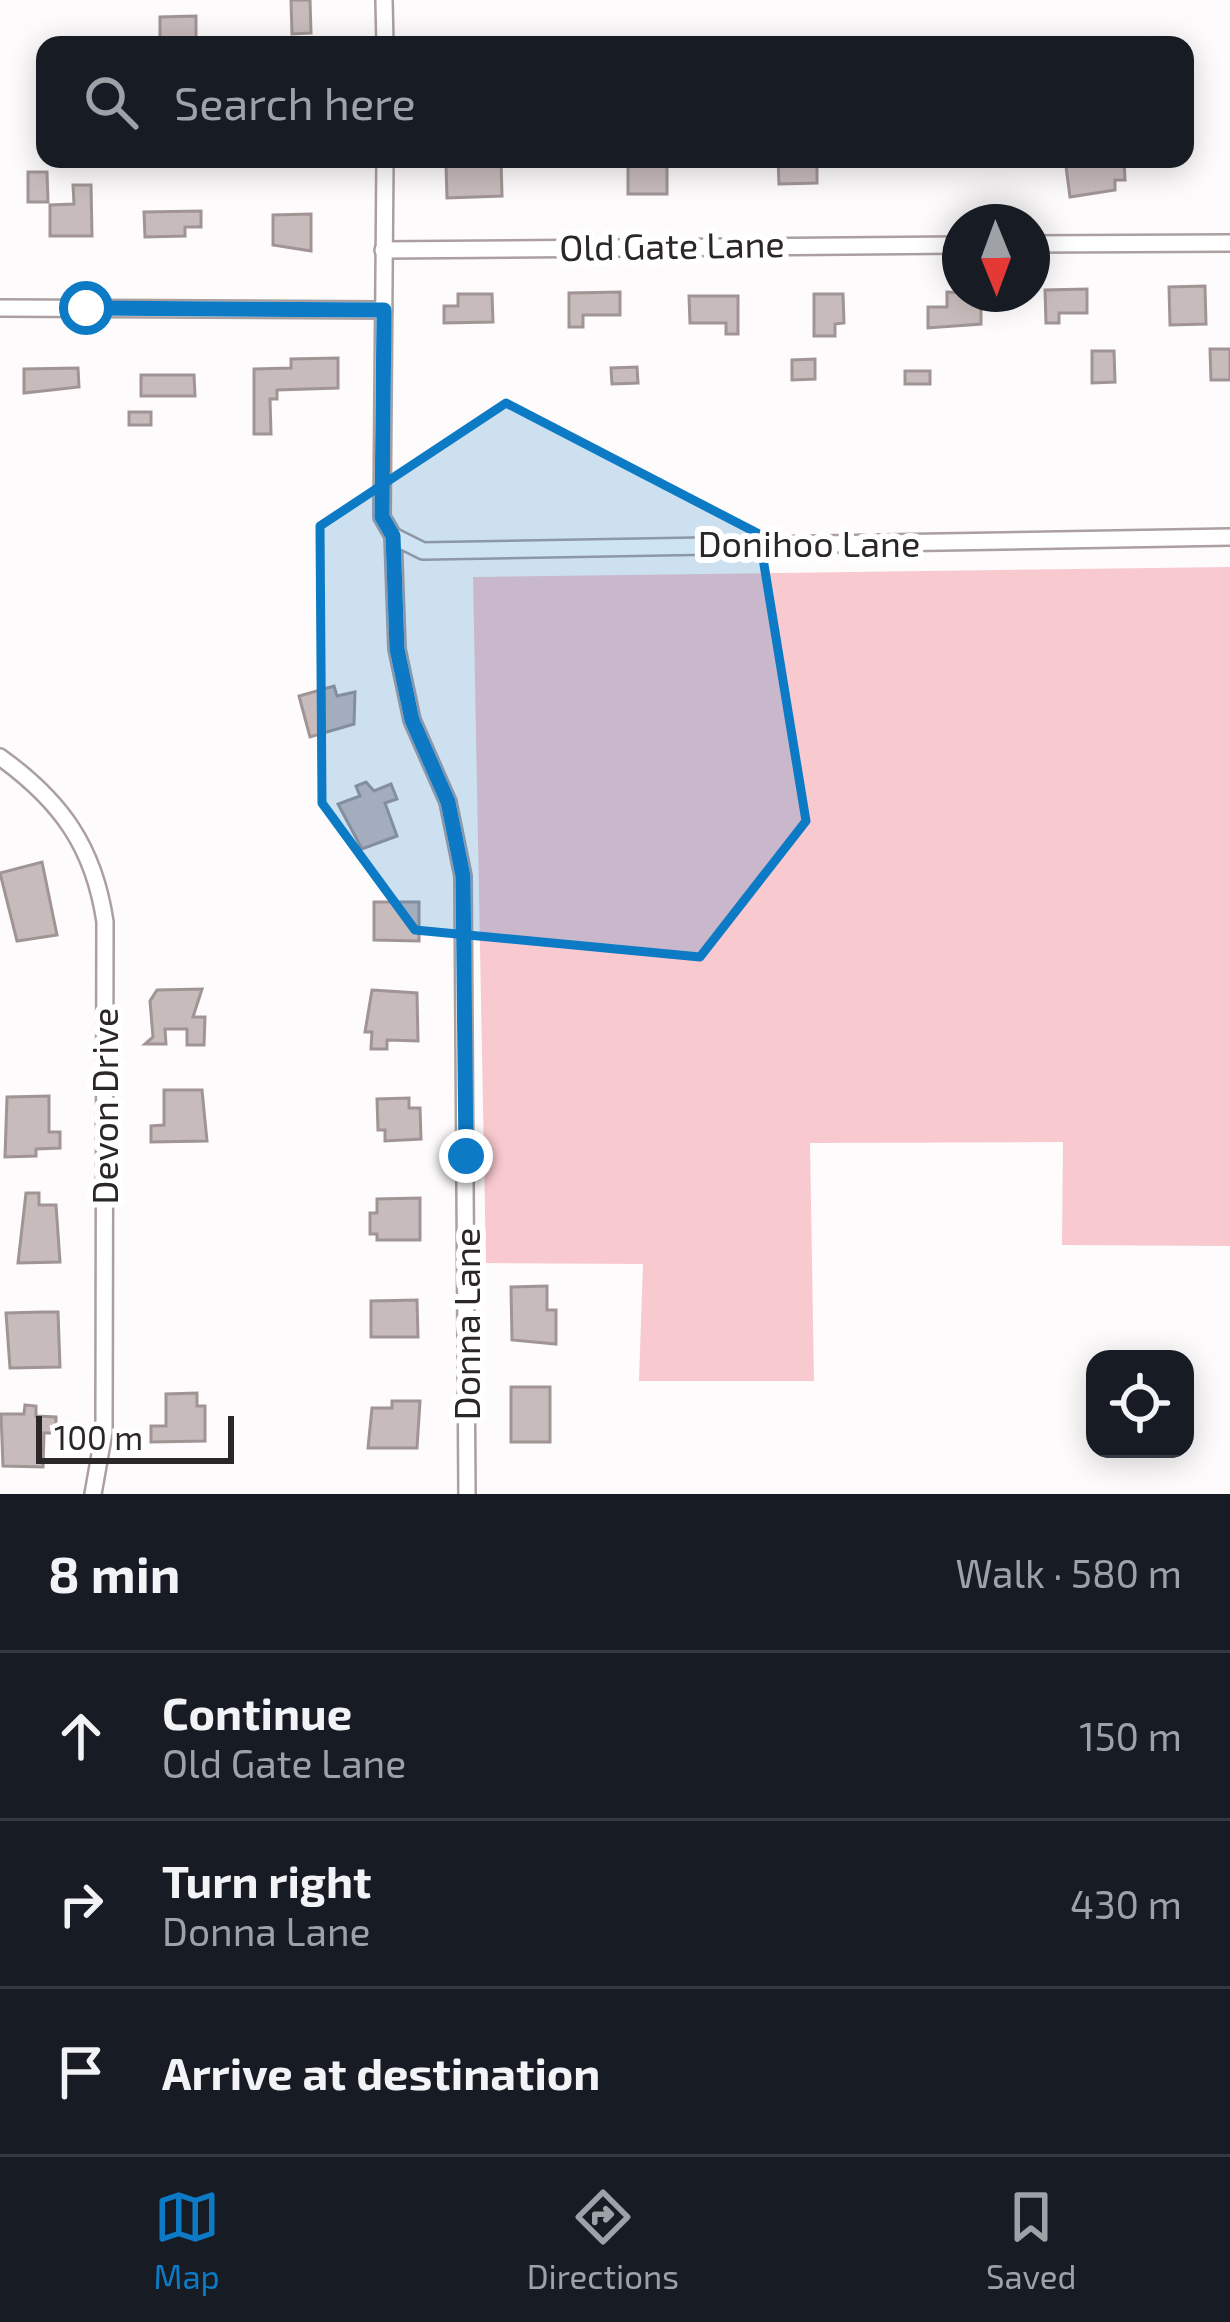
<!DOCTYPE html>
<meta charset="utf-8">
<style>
body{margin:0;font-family:"Exo 2",sans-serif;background:#242831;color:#f1f3f6}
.controls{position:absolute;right:36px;bottom:36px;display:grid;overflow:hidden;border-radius:24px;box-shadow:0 6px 30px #0003}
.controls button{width:108px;height:108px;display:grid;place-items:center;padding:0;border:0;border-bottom:3px solid #363941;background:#171b24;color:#f1f3f6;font:60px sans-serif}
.compass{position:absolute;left:942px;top:204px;width:108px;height:108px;border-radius:50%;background:#171b24;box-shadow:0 6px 30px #0003;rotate:179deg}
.scale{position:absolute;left:36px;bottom:30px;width:198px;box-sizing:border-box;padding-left:12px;border:6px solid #2b2627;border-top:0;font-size:33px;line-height:42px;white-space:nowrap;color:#2b2627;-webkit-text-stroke:9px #fff;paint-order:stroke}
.stop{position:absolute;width:36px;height:36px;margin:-27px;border:9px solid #0d7ac5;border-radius:50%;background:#fff}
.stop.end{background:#0d7ac5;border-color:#fff;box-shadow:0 3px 12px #0008}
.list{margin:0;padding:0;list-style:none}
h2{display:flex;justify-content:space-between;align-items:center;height:156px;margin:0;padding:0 48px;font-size:51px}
h2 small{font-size:39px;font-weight:400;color:#9ea1a6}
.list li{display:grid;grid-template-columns:78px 1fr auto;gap:36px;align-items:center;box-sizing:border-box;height:168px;padding:0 48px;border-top:3px solid #363941}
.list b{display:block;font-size:45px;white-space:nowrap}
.list p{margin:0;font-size:39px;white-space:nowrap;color:#9ea1a6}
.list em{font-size:39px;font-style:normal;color:#9ea1a6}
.icon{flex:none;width:66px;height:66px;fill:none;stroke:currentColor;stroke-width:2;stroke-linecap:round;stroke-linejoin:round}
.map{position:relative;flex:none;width:1230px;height:1494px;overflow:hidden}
.search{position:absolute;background:#171b24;box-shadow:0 6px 30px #0003;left:36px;right:36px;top:36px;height:132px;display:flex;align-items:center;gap:30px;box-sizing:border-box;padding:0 42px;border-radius:24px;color:#9ea1a6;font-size:45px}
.sheet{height:660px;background:#171b24}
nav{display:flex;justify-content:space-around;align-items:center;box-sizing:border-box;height:168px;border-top:3px solid #363941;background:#171b24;font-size:33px;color:#9ea1a6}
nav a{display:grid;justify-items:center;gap:6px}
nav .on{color:#0d7ac5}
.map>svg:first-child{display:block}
.green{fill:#f8c9ce}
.building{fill:#c8bbbc;stroke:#a19495;stroke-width:3}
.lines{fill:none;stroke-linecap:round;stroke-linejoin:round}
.street-casing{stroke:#ac9fa0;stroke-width:20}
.street{stroke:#fff;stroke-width:15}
.route{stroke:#0d7ac5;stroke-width:15}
.marked{fill:#0d7ac5;fill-opacity:0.2;stroke:#0d7ac5;stroke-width:9;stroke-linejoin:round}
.labels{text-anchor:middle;stroke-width:12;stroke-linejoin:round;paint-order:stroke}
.street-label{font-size:36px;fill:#2b2627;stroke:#fff}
</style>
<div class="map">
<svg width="1230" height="1494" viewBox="0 0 1230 1494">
<rect width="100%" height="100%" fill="#fdfbfb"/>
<!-- green -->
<polygon class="green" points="1230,567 1230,1246 1062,1245 1063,1142 810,1143 814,1381 639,1381 643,1264 486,1263 473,577"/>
<!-- building -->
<g class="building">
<polygon points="291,0 310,0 311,33 292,34"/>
<polygon points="196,16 196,45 160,45 160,17"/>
<polygon points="488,159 501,159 502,196 447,198 446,164"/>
<polygon points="628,159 667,166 667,194 628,194"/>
<polygon points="778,159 817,159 817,183 779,184"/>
<polygon points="1065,159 1124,159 1125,180 1115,180 1115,190 1070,197"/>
<polygon points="28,172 47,172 48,202 28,202"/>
<polygon points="73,185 91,185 92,236 50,236 50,205 74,204"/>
<polygon points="201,211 201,227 185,227 185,236 145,237 144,212"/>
<polygon points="311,214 311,251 273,245 273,215"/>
<polygon points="1205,286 1206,324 1170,325 1169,287"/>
<polygon points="1087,289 1087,313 1059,313 1059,323 1046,323 1045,290"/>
<polygon points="620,292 620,315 583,315 583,327 569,327 569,293"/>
<polygon points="947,292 981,294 981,324 928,328 928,307 947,307"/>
<polygon points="458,294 492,294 493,322 444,323 444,306 458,306"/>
<polygon points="814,294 843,294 844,323 835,324 835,336 814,336"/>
<polygon points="689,296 738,296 738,334 726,334 726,323 690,323"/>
<polygon points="1210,349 1230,349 1230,380 1211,380"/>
<polygon points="1092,351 1114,351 1115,382 1092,383"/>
<polygon points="338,358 338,388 277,390 277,399 270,399 271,434 254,434 254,369 291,368 291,359"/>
<polygon points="815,359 815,379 792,380 792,360"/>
<polygon points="637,367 638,383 612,384 611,368"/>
<polygon points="78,368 79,387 24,393 24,369"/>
<rect x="905" y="371" width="25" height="13"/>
<polygon points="141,375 194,375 195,396 141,396"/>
<rect x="129" y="412" width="22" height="13"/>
<polygon points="334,686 337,696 355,692 354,724 310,737 299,696"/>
<polygon points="366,782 374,791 391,784 397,799 385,803 397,836 362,849 338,804 360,796 356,786"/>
<polygon points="42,862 57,935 17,941 0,873"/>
<polygon points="374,902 419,902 419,941 374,940"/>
<polygon points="202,989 193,1017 205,1017 204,1045 187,1045 187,1029 165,1029 166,1044 145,1044 153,1037 150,1001 157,990"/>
<polygon points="372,990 417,993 418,1041 387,1040 387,1049 371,1049 372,1032 365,1032"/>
<polygon points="164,1090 202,1090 207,1141 151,1142 151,1126 164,1125"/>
<polygon points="49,1096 49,1132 60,1132 60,1148 36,1149 36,1156 5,1157 7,1097"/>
<polygon points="409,1098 409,1108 420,1108 421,1139 385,1141 385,1130 378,1130 377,1099"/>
<polygon points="26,1193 39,1193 39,1205 56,1205 60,1262 18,1263"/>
<polygon points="420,1198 420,1240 377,1240 377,1234 370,1234 370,1213 377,1213 377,1199"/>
<polygon points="547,1286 547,1310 556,1310 556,1344 512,1340 511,1287"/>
<polygon points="417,1300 418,1337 371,1337 371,1301"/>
<polygon points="43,1312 58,1312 60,1367 10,1368 6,1313"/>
<rect x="511" y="1387" width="39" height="55"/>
<polygon points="197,1393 197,1406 205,1406 205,1441 151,1442 151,1426 166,1426 166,1394"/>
<polygon points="392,1401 420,1401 417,1448 368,1448 372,1408 392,1408"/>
<polygon points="25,1405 36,1406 36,1416 56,1417 56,1433 44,1433 43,1467 3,1466 1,1414 24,1414"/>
</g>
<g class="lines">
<defs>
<g id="street">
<polyline points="384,0 385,45"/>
<polyline points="385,159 382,517 393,536 397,649 412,720 448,802 463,876 467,1494"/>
<polyline points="1032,244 1230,243"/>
<polyline points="383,250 960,245"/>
<polyline points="0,308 384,310"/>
<polyline points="393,536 423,551 1230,537"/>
<path d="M0,757C61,801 94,847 105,922L104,1432L93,1494"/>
</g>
</defs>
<!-- street casing -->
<use href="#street" class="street-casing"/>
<!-- street -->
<use href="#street" class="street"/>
</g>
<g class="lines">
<!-- route -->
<polyline class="route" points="86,308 384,310 382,517 393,536 397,649 412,720 448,802 463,876 466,1156"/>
</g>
<!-- marked area -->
<path class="marked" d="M506,403L759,534L806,821L700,957L415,930L322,803L320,526Z"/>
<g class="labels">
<!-- street labels -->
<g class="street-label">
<text transform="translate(672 246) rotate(-1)" y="13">Old Gate Lane</text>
<text x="809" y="557">Donihoo Lane</text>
<text transform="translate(105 1106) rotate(-90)" y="13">Devon Drive</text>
<text transform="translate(467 1324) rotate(-90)" y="13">Donna Lane</text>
</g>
</g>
</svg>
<div class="controls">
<button><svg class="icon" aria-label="locate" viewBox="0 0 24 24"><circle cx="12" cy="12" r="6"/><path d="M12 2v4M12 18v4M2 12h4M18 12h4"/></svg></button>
</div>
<svg class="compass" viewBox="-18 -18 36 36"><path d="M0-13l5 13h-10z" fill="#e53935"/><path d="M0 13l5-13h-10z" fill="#9ea1a6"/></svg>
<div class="scale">100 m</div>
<div class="stop" style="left:86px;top:308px"></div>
<div class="stop end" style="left:466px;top:1156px"></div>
<div class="search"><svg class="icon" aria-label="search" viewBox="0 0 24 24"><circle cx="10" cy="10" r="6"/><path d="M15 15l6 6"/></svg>Search here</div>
</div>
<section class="sheet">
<h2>8 min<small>Walk · 580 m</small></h2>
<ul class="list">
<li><svg class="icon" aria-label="ahead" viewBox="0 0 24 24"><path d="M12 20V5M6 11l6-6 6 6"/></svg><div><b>Continue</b><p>Old Gate Lane</p></div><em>150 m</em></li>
<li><svg class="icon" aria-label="right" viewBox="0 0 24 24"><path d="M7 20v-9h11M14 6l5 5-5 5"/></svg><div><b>Turn right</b><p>Donna Lane</p></div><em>430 m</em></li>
<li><svg class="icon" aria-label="arrive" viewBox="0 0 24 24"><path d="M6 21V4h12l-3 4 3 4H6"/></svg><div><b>Arrive at destination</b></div></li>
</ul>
</section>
<nav>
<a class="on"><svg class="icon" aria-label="map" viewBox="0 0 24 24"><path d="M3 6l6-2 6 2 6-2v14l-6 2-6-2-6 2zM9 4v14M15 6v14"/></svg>Map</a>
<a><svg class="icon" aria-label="directions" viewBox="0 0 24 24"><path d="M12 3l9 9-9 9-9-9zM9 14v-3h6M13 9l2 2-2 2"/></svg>Directions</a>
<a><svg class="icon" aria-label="saved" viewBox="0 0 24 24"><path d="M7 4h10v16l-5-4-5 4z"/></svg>Saved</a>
</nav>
